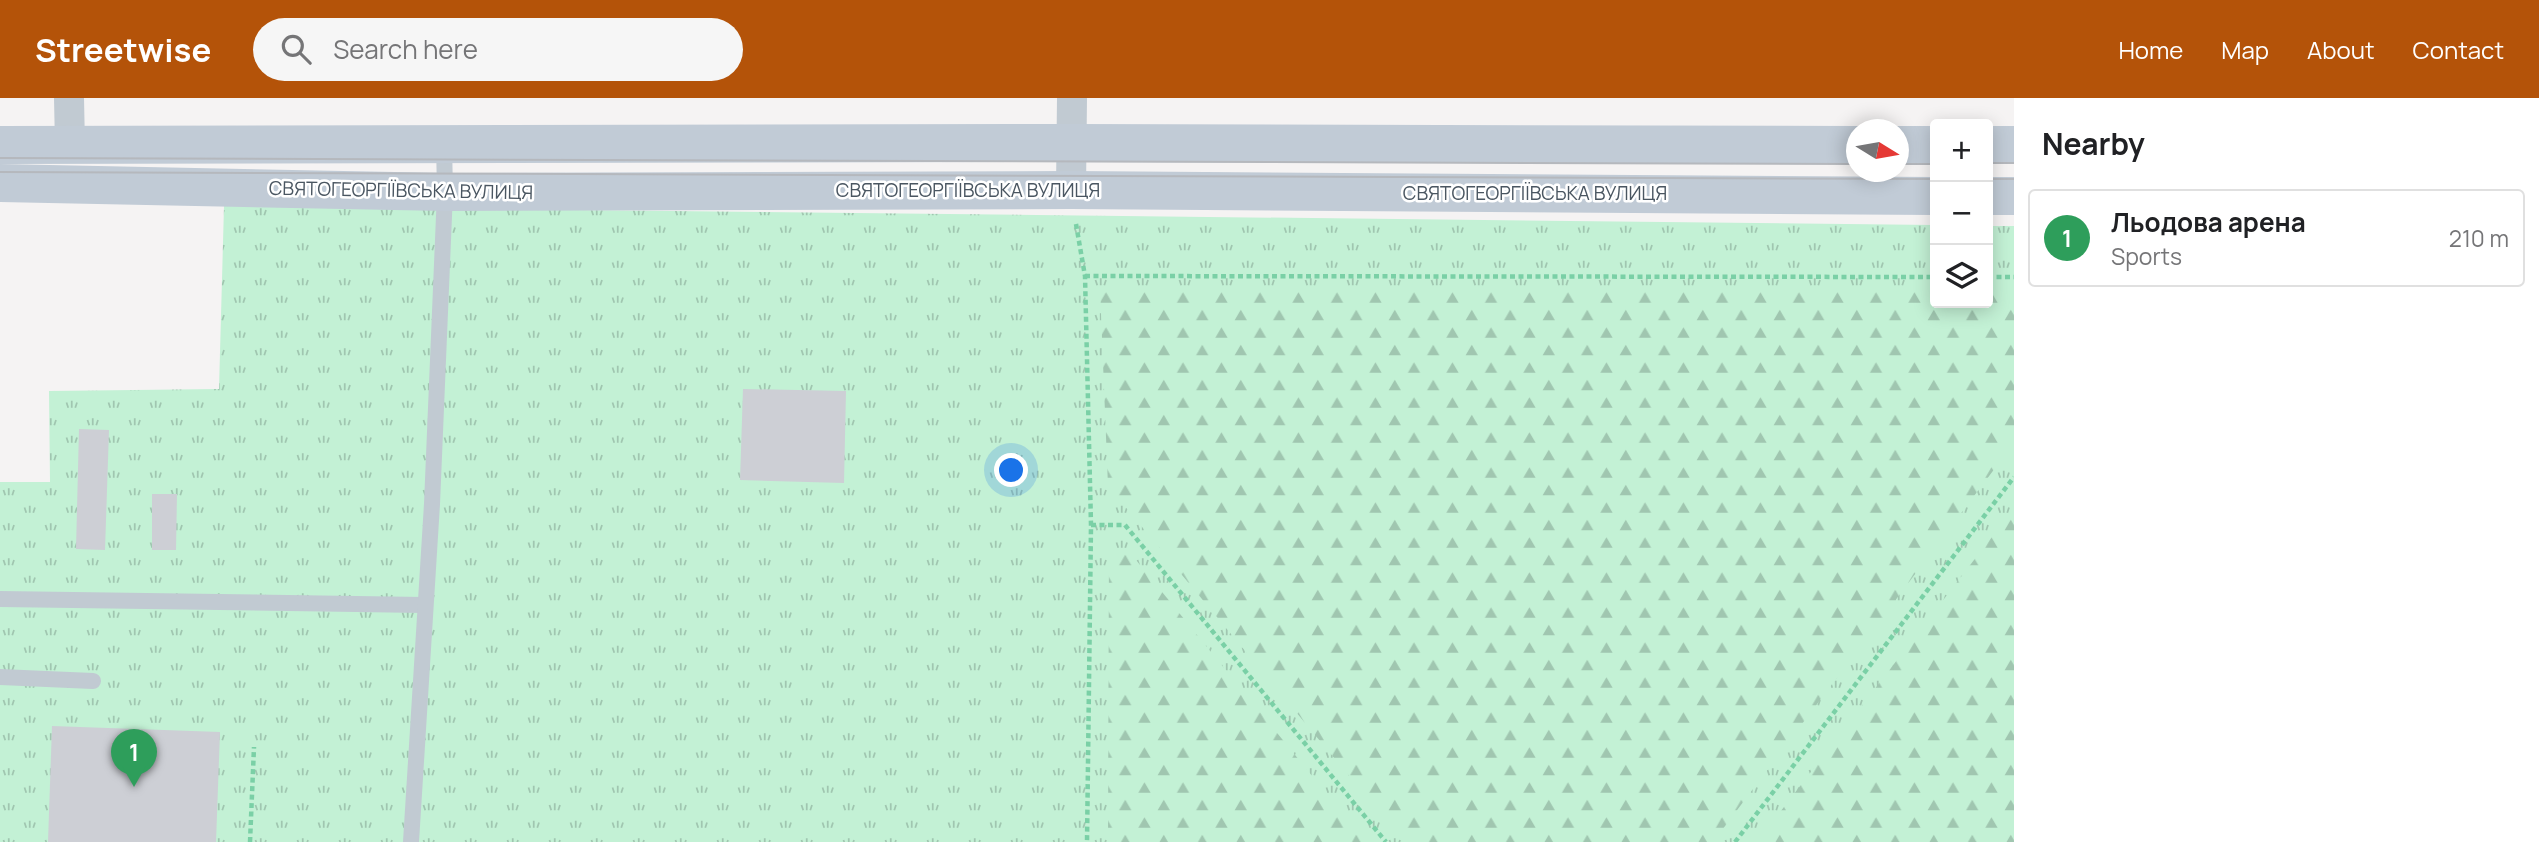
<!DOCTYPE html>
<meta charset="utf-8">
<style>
body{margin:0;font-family:Manrope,sans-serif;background:#f6f6f6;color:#202124}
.controls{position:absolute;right:21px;top:21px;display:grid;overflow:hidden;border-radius:7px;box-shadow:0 4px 18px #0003}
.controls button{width:63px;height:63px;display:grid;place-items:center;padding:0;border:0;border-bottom:2px solid #e0e0e0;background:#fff;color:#202124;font:35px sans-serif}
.compass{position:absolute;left:1846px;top:21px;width:63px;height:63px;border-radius:50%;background:#fff;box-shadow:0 4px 18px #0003;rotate:101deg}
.you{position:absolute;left:1012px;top:373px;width:24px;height:24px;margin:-18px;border:5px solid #fff;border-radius:50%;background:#1a73e8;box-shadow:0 0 0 10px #1a73e833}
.badge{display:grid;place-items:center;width:46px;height:46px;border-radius:50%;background:#b45309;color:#fff;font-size:23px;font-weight:700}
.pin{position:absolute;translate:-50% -58px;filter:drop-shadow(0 2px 4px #0008)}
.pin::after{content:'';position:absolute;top:37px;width:24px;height:21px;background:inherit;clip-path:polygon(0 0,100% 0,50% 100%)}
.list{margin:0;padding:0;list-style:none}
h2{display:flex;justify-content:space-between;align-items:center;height:91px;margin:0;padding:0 28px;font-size:30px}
h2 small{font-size:23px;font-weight:400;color:#757577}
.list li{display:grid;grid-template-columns:46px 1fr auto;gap:21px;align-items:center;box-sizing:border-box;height:98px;margin:0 14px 14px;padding:0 14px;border:2px solid #e0e0e0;border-radius:7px}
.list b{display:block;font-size:26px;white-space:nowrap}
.list p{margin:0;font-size:23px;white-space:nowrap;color:#757577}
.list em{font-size:23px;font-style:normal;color:#757577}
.icon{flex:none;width:38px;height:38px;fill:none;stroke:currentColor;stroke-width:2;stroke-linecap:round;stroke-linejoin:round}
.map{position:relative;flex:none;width:2014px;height:744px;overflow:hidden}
header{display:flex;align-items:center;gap:42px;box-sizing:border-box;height:98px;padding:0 35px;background:#b45309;color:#fff}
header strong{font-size:33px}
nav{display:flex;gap:38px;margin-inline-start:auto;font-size:24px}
.search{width:490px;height:63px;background:#f6f6f6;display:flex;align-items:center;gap:18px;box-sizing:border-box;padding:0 24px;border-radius:38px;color:#757577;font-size:26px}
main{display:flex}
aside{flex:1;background:#fff}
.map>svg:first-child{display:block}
.grass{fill:url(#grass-tufts)}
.forest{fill:url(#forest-firs)}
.building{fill:#cdcfd5}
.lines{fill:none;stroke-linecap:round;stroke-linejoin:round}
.path{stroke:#7ad0a6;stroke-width:4.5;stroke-dasharray:5 3.5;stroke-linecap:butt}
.service{stroke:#c1cad2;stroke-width:16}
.minor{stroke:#c1cad2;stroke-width:30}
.secondary{stroke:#c1cbd6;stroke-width:38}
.tram{stroke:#b5b8bd;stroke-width:2}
.labels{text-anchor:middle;stroke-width:5;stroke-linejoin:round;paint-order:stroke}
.street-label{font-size:19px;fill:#4a5661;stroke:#fff}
</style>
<header>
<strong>Streetwise</strong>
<div class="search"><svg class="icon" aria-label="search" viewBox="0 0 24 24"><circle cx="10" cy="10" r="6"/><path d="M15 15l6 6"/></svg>Search here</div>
<nav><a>Home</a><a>Map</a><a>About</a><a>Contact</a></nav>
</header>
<main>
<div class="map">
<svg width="2014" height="744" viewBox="0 0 2014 744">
<defs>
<pattern id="grass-tufts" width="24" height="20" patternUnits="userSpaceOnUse" patternTransform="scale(1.75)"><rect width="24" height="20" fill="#c3f1d5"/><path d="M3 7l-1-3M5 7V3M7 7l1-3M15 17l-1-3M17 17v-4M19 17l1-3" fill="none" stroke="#a0c6b0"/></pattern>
<pattern id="forest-firs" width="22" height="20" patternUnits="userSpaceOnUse" patternTransform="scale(1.75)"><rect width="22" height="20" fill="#c3f1d5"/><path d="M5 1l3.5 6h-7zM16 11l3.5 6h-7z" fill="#a0c6b0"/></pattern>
</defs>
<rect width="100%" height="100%" fill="#f5f3f3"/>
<!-- grass -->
<polygon class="grass" points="224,108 1935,127 1935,205 1988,205 1988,128 2014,128 2014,744 0,744 0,384 50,384 49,293 219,291"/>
<!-- forest -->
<g class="forest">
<polygon points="1935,190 1935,205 1988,205 1988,190 2014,190 2014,345 1713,744 1404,744 1108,388 1100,191"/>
<polygon points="2014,410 2014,744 1757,744"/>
<polygon points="1109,450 1127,451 1366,744 1108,744"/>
</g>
<!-- building -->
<g class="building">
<polygon points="743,291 846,293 844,385 740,382"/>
<polygon points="79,331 109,332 105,452 76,451"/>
<polygon points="152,396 177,396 176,452 152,452"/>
<polygon points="52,628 220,634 216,744 48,744"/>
</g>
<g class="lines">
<!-- path -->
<g class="path">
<polyline points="1076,126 1085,178 1091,427 1087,744"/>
<polyline points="1085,178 1935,179"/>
<polyline points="1988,179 2014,179"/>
<polyline points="1091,427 1125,427 1386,744"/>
<polyline points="250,744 254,649"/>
<polyline points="1735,744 2014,379"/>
</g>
<!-- service -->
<g class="service">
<polyline points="0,501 424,507"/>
<polyline points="0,579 93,583"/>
<polyline points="411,744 432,406 445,94 444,46"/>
</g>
<!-- minor -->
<g class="minor">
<polyline points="69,0 70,47"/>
<polyline points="1071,92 1072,0"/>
</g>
<!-- secondary -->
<g class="secondary">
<polyline points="0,47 1071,45 1856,47"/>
<polyline points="1898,47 1935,47"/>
<polyline points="1988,47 2014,47"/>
<polyline points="0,85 445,94 1071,92 1935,98"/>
<polyline points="1988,98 2014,98"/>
</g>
<!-- tram -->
<g class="tram">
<polyline points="0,60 1856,66"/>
<polyline points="1988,65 2014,65"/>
<polyline points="1898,66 1935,66"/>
<polyline points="0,74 1935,81"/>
<polyline points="1988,81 2014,81"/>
</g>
</g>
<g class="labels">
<!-- street labels -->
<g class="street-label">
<text transform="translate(401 92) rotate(1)" y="7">СВЯТОГЕОРГІЇВСЬКА ВУЛИЦЯ</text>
<text x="968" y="99">СВЯТОГЕОРГІЇВСЬКА ВУЛИЦЯ</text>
<text x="1535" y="102">СВЯТОГЕОРГІЇВСЬКА ВУЛИЦЯ</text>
</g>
</g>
</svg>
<div class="controls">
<button>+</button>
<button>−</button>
<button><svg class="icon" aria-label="layers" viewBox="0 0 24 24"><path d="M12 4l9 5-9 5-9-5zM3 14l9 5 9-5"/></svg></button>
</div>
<svg class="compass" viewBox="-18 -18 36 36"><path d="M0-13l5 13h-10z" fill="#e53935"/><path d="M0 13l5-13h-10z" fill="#757577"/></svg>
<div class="you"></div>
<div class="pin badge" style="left:134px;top:689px;background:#2e9e5b">1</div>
</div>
<aside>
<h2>Nearby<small></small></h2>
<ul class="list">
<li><span class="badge" style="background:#2e9e5b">1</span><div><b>Льодова арена</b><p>Sports</p></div><em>210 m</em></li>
</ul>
</aside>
</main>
